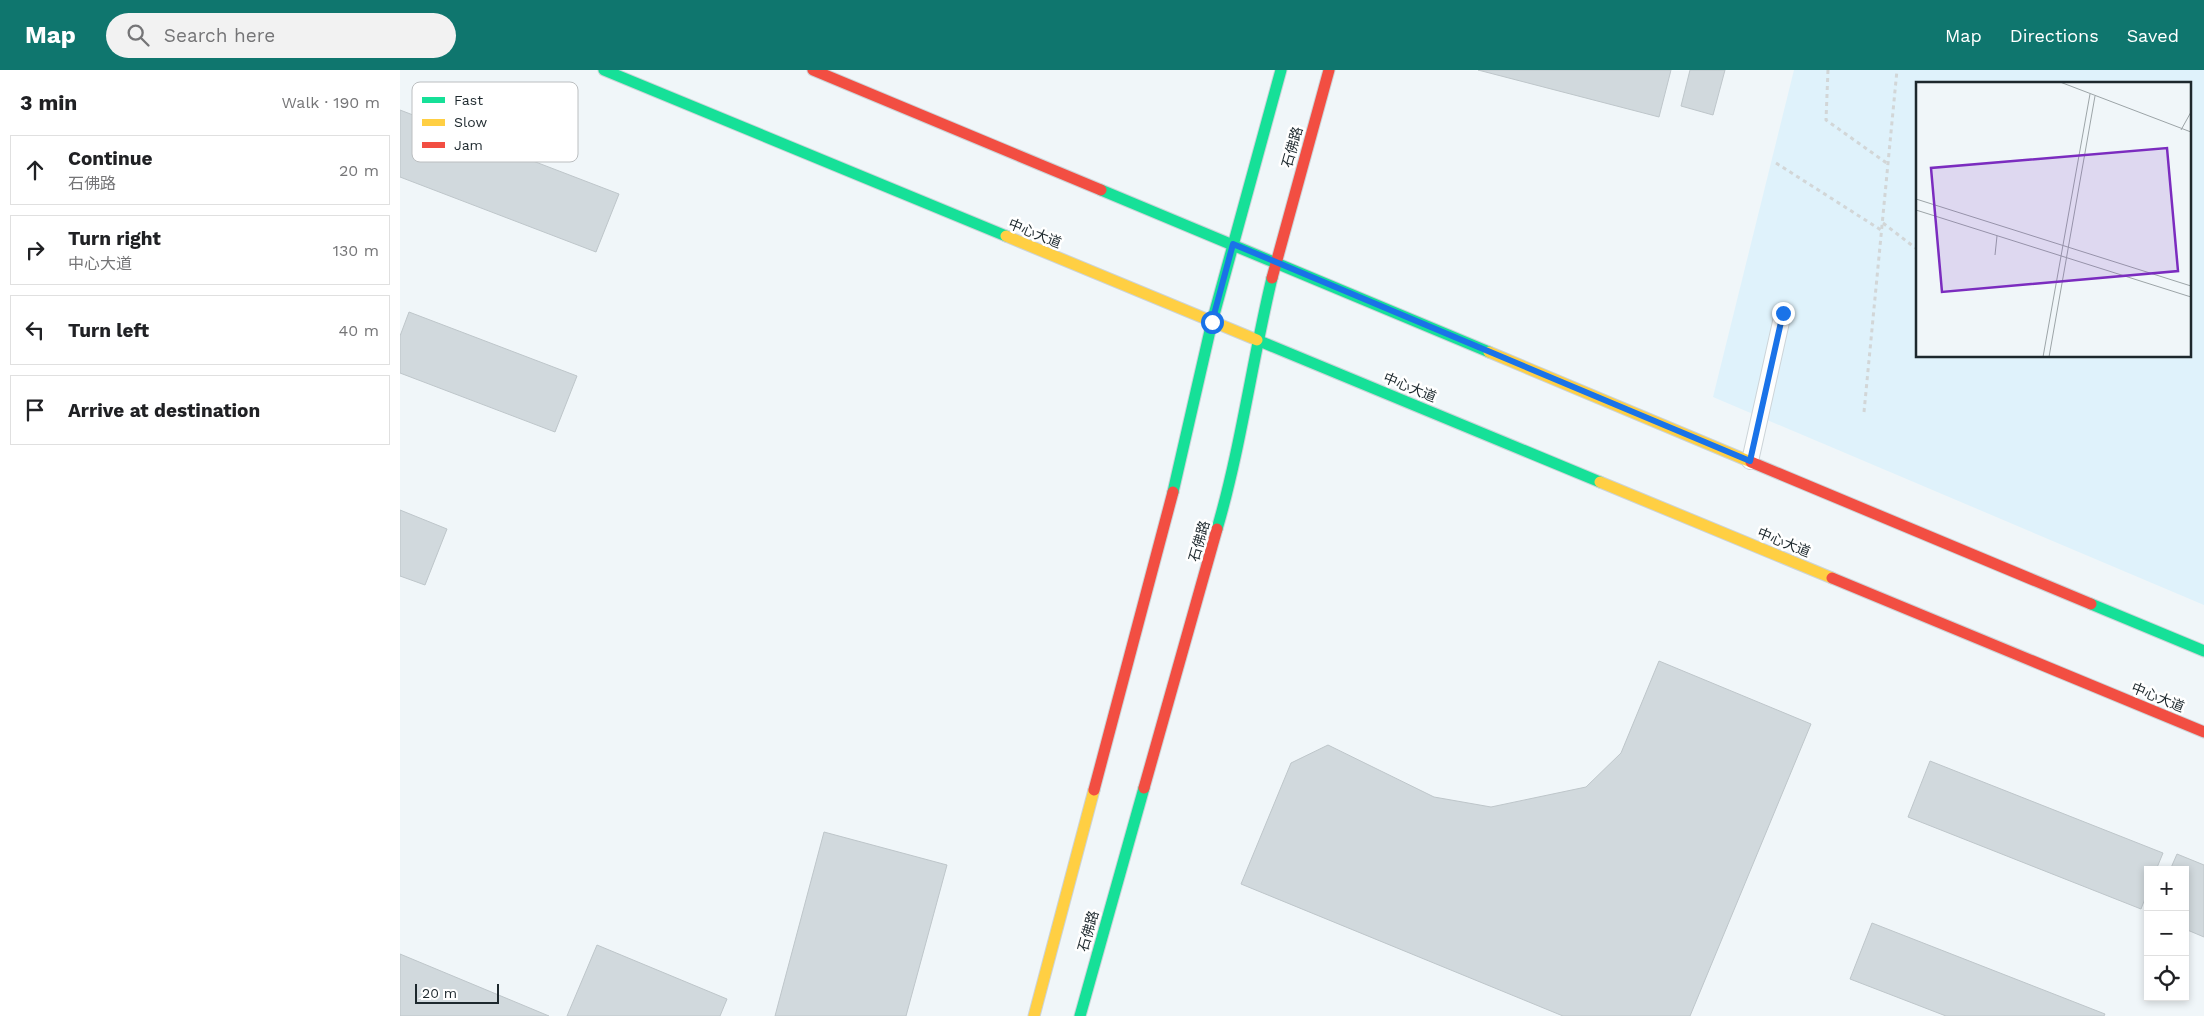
<!DOCTYPE html>
<meta charset="utf-8">
<style>
body{margin:0;font-family:"Work Sans","Noto Sans SC",sans-serif;background:#f2f2f2;color:#202124}
.controls{position:absolute;right:15px;bottom:15px;display:grid;overflow:hidden;border-radius:0px;box-shadow:0 2px 8px #0003}
.controls button{width:45px;height:45px;display:grid;place-items:center;padding:0;border:0;border-bottom:1px solid #e0e0e0;background:#fff;color:#202124;font:25px sans-serif}
.scale{position:absolute;left:15px;bottom:12px;width:84px;box-sizing:border-box;padding-left:5px;border:2px solid #1d282d;border-top:0;font-size:14px;line-height:18px;white-space:nowrap;color:#1d282d;-webkit-text-stroke:4px #fff;paint-order:stroke}
.stop{position:absolute;width:15px;height:15px;margin:-11px;border:4px solid #1a73e8;border-radius:50%;background:#fff}
.stop.end{background:#1a73e8;border-color:#fff;box-shadow:0 1px 5px #0008}
.list{margin:0;padding:0;list-style:none}
h2{display:flex;justify-content:space-between;align-items:center;height:65px;margin:0;padding:0 20px;font-size:21px}
h2 small{font-size:16px;font-weight:400;color:#757577}
.list li{display:grid;grid-template-columns:32px 1fr auto;gap:15px;align-items:center;box-sizing:border-box;height:70px;margin:0 10px 10px;padding:0 10px;border:1px solid #e0e0e0;border-radius:0px}
.list b{display:block;font-size:19px;white-space:nowrap}
.list p{margin:0;font-size:16px;white-space:nowrap;color:#757577}
.list em{font-size:16px;font-style:normal;color:#757577}
.icon{flex:none;width:28px;height:28px;fill:none;stroke:currentColor;stroke-width:2;stroke-linecap:round;stroke-linejoin:round}
.map{position:relative;flex:none;width:1804px;height:946px;overflow:hidden}
header{display:flex;align-items:center;gap:30px;box-sizing:border-box;height:70px;padding:0 25px;background:#0f766e;color:#fff}
header strong{font-size:24px}
nav{display:flex;gap:28px;margin-inline-start:auto;font-size:18px}
.search{width:350px;height:45px;background:#f2f2f2;display:flex;align-items:center;gap:12px;box-sizing:border-box;padding:0 18px;border-radius:28px;color:#757577;font-size:19px}
main{display:flex}
aside{flex:1;background:#fff}
.map>svg:first-child{display:block}
.built{fill:#dff2fb;fill-rule:evenodd}
.building{fill:#d1d9dd;stroke:#bec6ca}
.lines{fill:none;stroke-linecap:round;stroke-linejoin:round}
.lane-casing{stroke:#ccd4d8;stroke-width:18}
.fast-casing{stroke:#ccd4d8;stroke-width:13}
.slow-casing{stroke:#ccd4d8;stroke-width:13}
.jam-casing{stroke:#ccd4d8;stroke-width:13}
.path{stroke:#d2d6d7;stroke-width:3;stroke-dasharray:4 4;stroke-linecap:butt}
.lane{stroke:#fdfefe;stroke-width:16}
.fast{stroke:#16e098;stroke-width:11}
.slow{stroke:#ffcf43;stroke-width:11}
.jam{stroke:#f24e42;stroke-width:11}
.route{stroke:#1a73e8;stroke-width:6}
.labels{text-anchor:middle;stroke-width:5;stroke-linejoin:round;paint-order:stroke}
.street-label{font-size:14px;fill:#1d282d;stroke:#fff}
.inset-road{fill:none;stroke:#9ca4a7;stroke-width:1}
.view{fill:#7b2cbf;fill-opacity:0.15;stroke:#7b2cbf;stroke-width:2.5}
.inset-edge{fill:none;stroke:#1d282d;stroke-width:2.5}
.key{fill:#fff;stroke:#bbbec0;stroke-width:1}
.key-label{font-size:14px;fill:#1d282d}
</style>
<header>
<strong>Map</strong>
<div class="search"><svg class="icon" aria-label="search" viewBox="0 0 24 24"><circle cx="10" cy="10" r="6"/><path d="M15 15l6 6"/></svg>Search here</div>
<nav><a>Map</a><a>Directions</a><a>Saved</a></nav>
</header>
<main>
<aside>
<h2>3 min<small>Walk · 190 m</small></h2>
<ul class="list">
<li><svg class="icon" aria-label="ahead" viewBox="0 0 24 24"><path d="M12 20V5M6 11l6-6 6 6"/></svg><div><b>Continue</b><p>石佛路</p></div><em>20 m</em></li>
<li><svg class="icon" aria-label="right" viewBox="0 0 24 24"><path d="M7 20v-9h11M14 6l5 5-5 5"/></svg><div><b>Turn right</b><p>中心大道</p></div><em>130 m</em></li>
<li><svg class="icon" aria-label="left" viewBox="0 0 24 24"><path d="M17 20v-9H6M10 6l-5 5 5 5"/></svg><div><b>Turn left</b></div><em>40 m</em></li>
<li><svg class="icon" aria-label="arrive" viewBox="0 0 24 24"><path d="M6 21V4h12l-3 4 3 4H6"/></svg><div><b>Arrive at destination</b></div></li>
</ul>
</aside>
<div class="map">
<svg width="1804" height="946" viewBox="0 0 1804 946">
<rect width="100%" height="100%" fill="#f0f6f9"/>
<!-- built -->
<path class="built" d="M1394,0H1804V535L1313,327ZM1518,14H1790V286H1518Z"/>
<!-- building -->
<g class="building">
<polygon points="1078,0 1271,0 1259,47"/>
<polygon points="1290,0 1325,0 1313,45 1281,36"/>
<polygon points="0,40 219,124 196,182 0,107"/>
<polygon points="9,242 177,306 155,362 0,303 0,266"/>
<polygon points="0,440 47,459 25,515 0,506"/>
<polygon points="1259,591 1411,654 1290,946 1163,946 841,814 891,693 928,675 1034,727 1091,737 1186,717 1221,683"/>
<polygon points="1530,691 1763,783 1756,800 1748,800 1748,821 1741,839 1508,747"/>
<polygon points="424,762 547,795 506,946 375,946"/>
<polygon points="1777,784 1804,795 1804,867 1785,859 1785,800 1770,800"/>
<polygon points="1472,853 1705,944 1704,946 1546,946 1450,909"/>
<polygon points="197,875 327,929 320,946 167,946"/>
<polygon points="0,884 149,946 0,946"/>
</g>
<g class="lines">
<defs>
<polyline id="lane" points="1350,391 1383,243"/>
<g id="fast">
<polyline points="204,0 606,166"/>
<polyline points="701,120 1089,282"/>
<polyline points="857,270 1200,412"/>
<polyline points="773,422 812,252 881,0"/>
<path d="M817,459C841,377 852,291 872,208"/>
<polyline points="1691,534 1804,581"/>
<polyline points="680,946 744,718"/>
</g>
<g id="slow">
<polyline points="606,166 857,270"/>
<polyline points="1089,282 1351,392"/>
<polyline points="1200,412 1432,508"/>
<polyline points="634,946 694,720"/>
</g>
<g id="jam">
<polyline points="413,0 701,120"/>
<polyline points="872,208 929,0"/>
<polyline points="1351,392 1691,534"/>
<polyline points="1432,508 1804,662"/>
<polyline points="744,718 817,459"/>
<polyline points="694,720 773,422"/>
</g>
</defs>
<!-- lane casing -->
<use href="#lane" class="lane-casing"/>
<!-- fast casing -->
<use href="#fast" class="fast-casing"/>
<!-- slow casing -->
<use href="#slow" class="slow-casing"/>
<!-- jam casing -->
<use href="#jam" class="jam-casing"/>
<!-- path -->
<g class="path">
<polyline points="1428,0 1426,50 1488,94"/>
<polyline points="1376,93 1481,160"/>
<polyline points="1483,153 1518,180"/>
<polyline points="1464,342 1497,0"/>
</g>
<!-- lane -->
<use href="#lane" class="lane"/>
<!-- fast -->
<use href="#fast" class="fast"/>
<!-- slow -->
<use href="#slow" class="slow"/>
<!-- jam -->
<use href="#jam" class="jam"/>
</g>
<g class="lines">
<!-- route -->
<polyline class="route" points="812,252 833,174 1350,391 1383,243"/>
</g>
<g class="labels">
<!-- street labels -->
<g class="street-label">
<text transform="translate(892 77) rotate(-74)" y="5">石佛路</text>
<text transform="translate(635 163) rotate(22)" y="5">中心大道</text>
<text transform="translate(1010 317) rotate(22)" y="5">中心大道</text>
<text transform="translate(799 471) rotate(-74)" y="5">石佛路</text>
<text transform="translate(1384 472) rotate(22)" y="5">中心大道</text>
<text transform="translate(1758 627) rotate(22)" y="5">中心大道</text>
<text transform="translate(688 861) rotate(-74)" y="5">石佛路</text>
</g>
</g>
<!-- overview -->
<g transform="translate(1516 12)">
<rect width="275" height="275" fill="#f0f6f9"/>
<path class="inset-road" d="M144,0L275,50M265,48L275,30M0,117L275,204M0,128L275,215M79,173L81,154M127,275L174,12M133,275L179,14"/>
<path class="view" d="M251,66L262,189L26,210L15,86Z"/>
<rect width="275" height="275" class="inset-edge"/>
</g>
<!-- legend -->
<rect x="12" y="12" width="166" height="80" rx="8" class="key"/>
<rect x="22" y="27" width="23" height="6" fill="#16e098"/>
<rect x="22" y="49" width="23" height="7" fill="#ffcf43"/>
<rect x="22" y="72" width="23" height="6" fill="#f24e42"/>
<g class="key-label">
<text x="54" y="35">Fast</text>
<text x="54" y="57">Slow</text>
<text x="54" y="80">Jam</text>
</g>
</svg>
<div class="controls">
<button>+</button>
<button>−</button>
<button><svg class="icon" aria-label="locate" viewBox="0 0 24 24"><circle cx="12" cy="12" r="6"/><path d="M12 2v4M12 18v4M2 12h4M18 12h4"/></svg></button>
</div>
<div class="scale">20 m</div>
<div class="stop" style="left:812px;top:252px"></div>
<div class="stop end" style="left:1383px;top:243px"></div>
</div>
</main>
